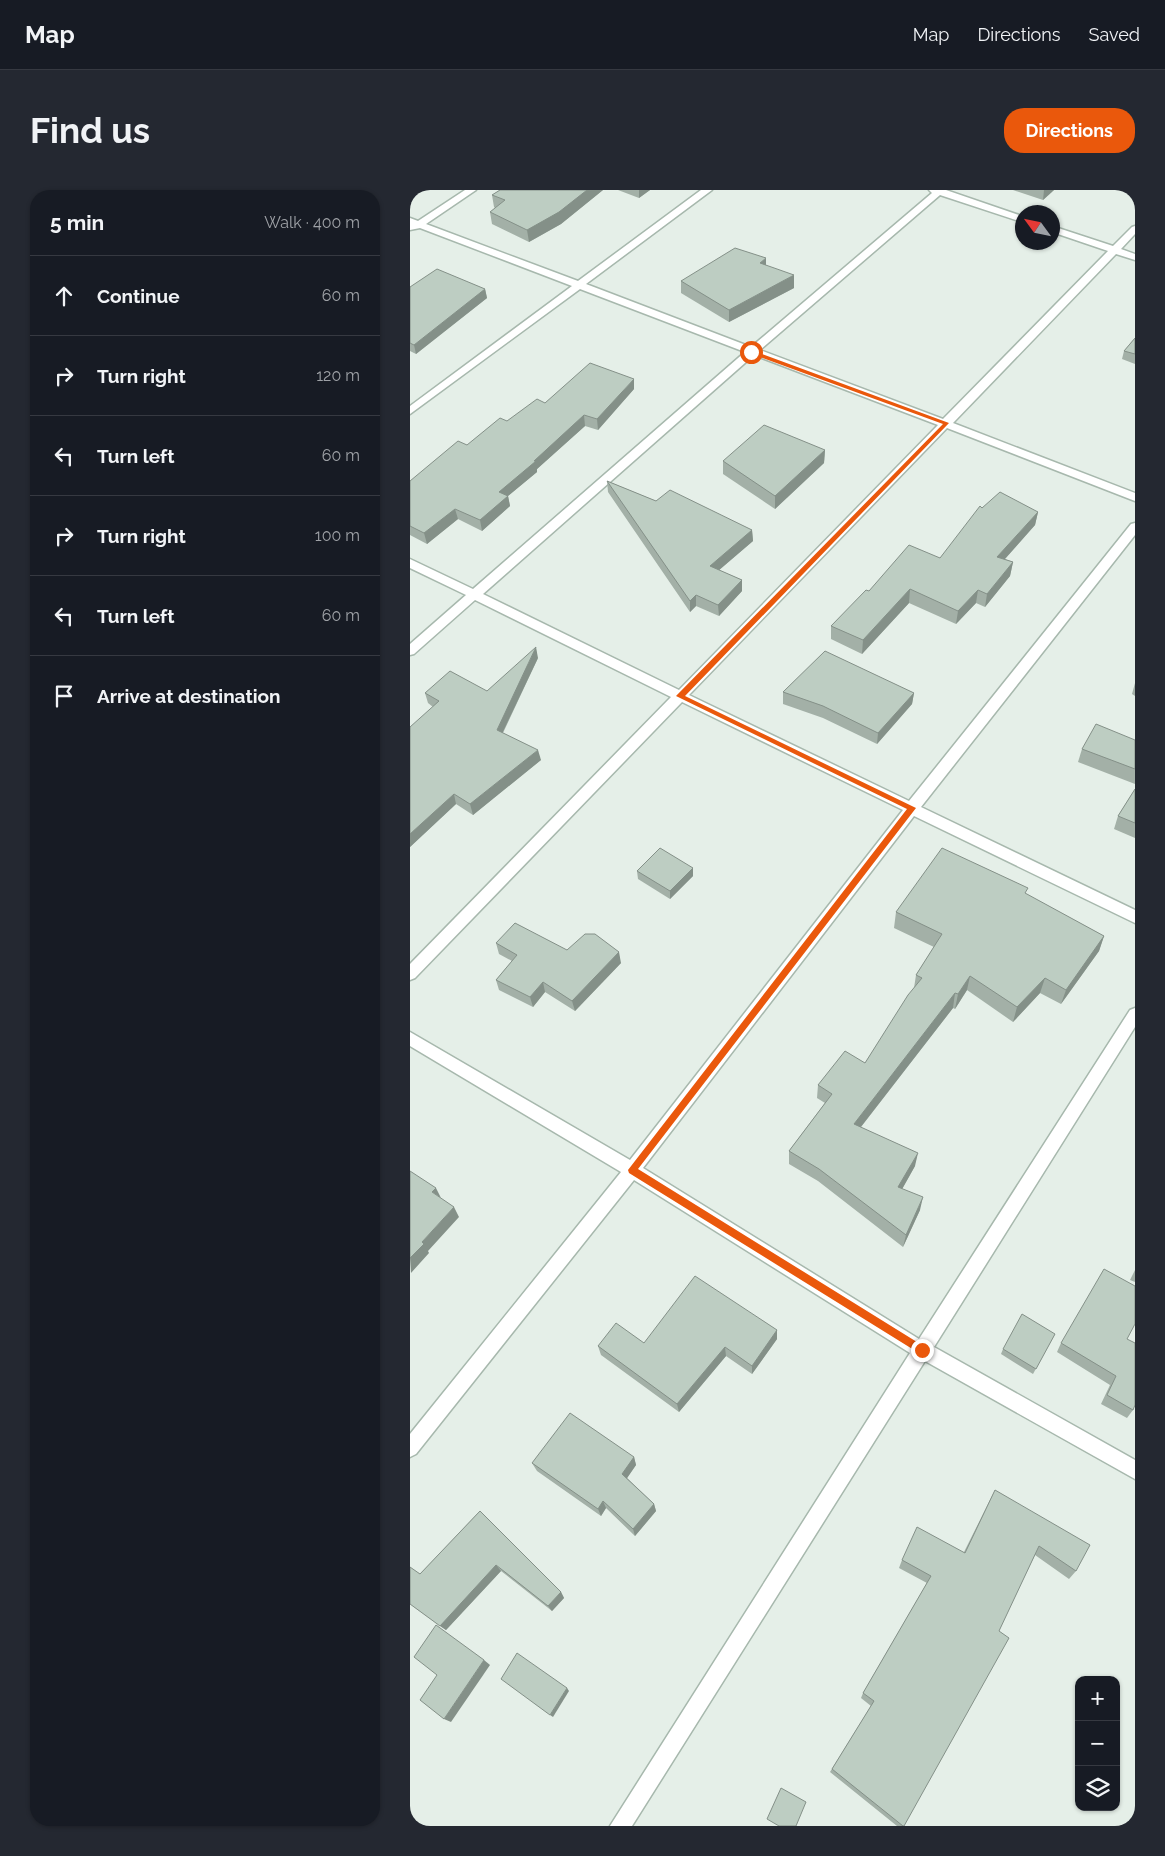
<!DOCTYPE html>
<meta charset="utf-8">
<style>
body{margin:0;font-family:Raleway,sans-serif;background:#242831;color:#f1f3f6}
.controls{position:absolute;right:15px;bottom:15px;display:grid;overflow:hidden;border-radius:10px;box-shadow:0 1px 4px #0004}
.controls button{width:45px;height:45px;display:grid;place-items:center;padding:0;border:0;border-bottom:1px solid #363941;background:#171b24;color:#f1f3f6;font:25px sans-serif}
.compass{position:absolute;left:605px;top:15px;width:45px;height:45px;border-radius:50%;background:#171b24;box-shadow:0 1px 4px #0004;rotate:303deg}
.stop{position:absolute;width:15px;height:15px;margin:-11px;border:4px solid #ea580c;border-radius:50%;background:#fff}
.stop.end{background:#ea580c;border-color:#fff;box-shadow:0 1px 5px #0008}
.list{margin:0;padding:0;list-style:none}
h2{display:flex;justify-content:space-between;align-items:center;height:65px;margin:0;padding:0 20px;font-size:21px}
h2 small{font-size:16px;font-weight:400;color:#9ea1a6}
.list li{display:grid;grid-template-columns:32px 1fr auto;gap:15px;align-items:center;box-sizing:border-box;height:80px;padding:0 20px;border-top:1px solid #363941}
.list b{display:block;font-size:19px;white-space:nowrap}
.list em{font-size:16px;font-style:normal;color:#9ea1a6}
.icon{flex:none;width:28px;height:28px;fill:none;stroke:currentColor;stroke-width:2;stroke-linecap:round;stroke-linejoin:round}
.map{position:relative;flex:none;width:725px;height:1636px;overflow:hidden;border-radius:20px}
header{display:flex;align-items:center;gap:30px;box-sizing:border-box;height:70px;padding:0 25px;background:#171b24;border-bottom:1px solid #363941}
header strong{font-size:24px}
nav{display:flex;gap:28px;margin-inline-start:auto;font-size:18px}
.intro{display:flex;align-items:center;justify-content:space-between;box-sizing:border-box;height:120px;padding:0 30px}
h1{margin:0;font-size:35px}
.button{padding:12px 22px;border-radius:20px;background:#ea580c;color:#fff;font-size:18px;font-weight:700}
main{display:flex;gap:30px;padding:0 30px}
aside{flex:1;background:#171b24;border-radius:20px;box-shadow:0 1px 4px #0004}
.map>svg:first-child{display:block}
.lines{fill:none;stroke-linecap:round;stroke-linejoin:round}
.minor-casing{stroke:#a7b8ad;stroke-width:3}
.minor{fill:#fff;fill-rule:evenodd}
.wall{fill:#a3b0a7}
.shaded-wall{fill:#849088}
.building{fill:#bdcdc2;stroke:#849088}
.route{fill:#ea580c}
</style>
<header>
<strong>Map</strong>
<nav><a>Map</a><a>Directions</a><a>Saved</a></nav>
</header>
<div class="intro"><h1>Find us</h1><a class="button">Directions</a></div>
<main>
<aside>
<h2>5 min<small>Walk · 400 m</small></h2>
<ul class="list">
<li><svg class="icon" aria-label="ahead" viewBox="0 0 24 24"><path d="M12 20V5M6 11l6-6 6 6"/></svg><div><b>Continue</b></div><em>60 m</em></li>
<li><svg class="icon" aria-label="right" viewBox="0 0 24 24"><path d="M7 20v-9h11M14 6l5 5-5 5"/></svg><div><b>Turn right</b></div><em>120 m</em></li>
<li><svg class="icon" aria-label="left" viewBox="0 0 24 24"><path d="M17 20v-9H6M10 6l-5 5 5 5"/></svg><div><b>Turn left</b></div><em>60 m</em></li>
<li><svg class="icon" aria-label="right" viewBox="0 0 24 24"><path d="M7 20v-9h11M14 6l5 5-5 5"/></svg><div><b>Turn right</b></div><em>100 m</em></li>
<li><svg class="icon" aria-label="left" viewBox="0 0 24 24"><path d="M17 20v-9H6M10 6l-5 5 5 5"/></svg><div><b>Turn left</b></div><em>60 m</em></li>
<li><svg class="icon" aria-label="arrive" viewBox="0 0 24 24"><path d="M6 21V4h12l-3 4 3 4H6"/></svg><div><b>Arrive at destination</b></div></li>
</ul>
</aside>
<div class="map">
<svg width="725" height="1636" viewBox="0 0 725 1636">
<rect width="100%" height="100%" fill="#e5efe8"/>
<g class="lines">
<defs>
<path id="minor" d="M55,0H66L16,34L168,91L291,0H302L176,94L341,157L522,3L519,0H536L612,26V32L530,5L350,160L533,229L698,61L642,42V36L703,56L722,37L725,36V44L711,59L725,64V70L706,64L543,233L725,303V311L537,238L279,505L499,611L721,334L725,333V345L511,617L725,720V733L504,626L233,978L509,1149L720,820L725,818V837L524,1157L725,1270V1289L515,1171L222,1636H200L500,1163L224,990L6,1264L0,1267V1244L211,982L0,856V842L220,970L493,620L272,512L5,788L0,790V774L261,507L65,410L4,464L0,465V454L56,405L0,378V369L63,399L335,162L170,99L0,224V216L162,96L10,38L0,40V28L8,31ZM344,165L528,235L269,500L73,404Z"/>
</defs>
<!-- minor casing -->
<use href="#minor" class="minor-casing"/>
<!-- minor -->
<use href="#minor" class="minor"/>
</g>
<!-- wall -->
<g class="wall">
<polygon points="90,0 193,0 151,34 119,52 82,34 80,22 85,18 84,17 82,5"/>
<polygon points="208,0 240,0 229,8"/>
<polygon points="603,0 644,0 633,10"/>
<polygon points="356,75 384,98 319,132 271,103 271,91"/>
<polygon points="0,97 75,99 77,108 6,164 0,161"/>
<polygon points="725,148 725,174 712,169 714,161"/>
<polygon points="224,199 188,240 175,236 127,279 127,282 98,306 100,316 72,341 48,329 17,354 0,345 0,291 97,231 135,213"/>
<polygon points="415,260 414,273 365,319 313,284 313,271"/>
<polygon points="197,291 246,311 342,340 343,351 309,380 332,390 332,401 309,426 286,416 280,422 198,302"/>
<polygon points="572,318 628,322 625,335 595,369 603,372 600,386 575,417 566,413 546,434 499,413 452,464 421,449 421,436 530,368"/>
<polygon points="128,468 93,543 131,570 63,625 46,614 0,657 23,517 18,513 15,503 77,501"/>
<polygon points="725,493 725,506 722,504"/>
<polygon points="373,502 504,503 502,514 467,554 413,528 373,514"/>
<polygon points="725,550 725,594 668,572 672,559"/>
<polygon points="725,599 725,648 704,639 708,626"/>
<polygon points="283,678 283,686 260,709 228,689 227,681"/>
<polygon points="617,705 694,746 689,761 651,814 630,803 603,832 557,800 545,819 543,818 451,937 505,976 492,999 510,1020 493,1057 408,991 379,974 379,961 415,913 407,908 408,895 455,873 504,798 506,785 524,757 484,738 486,722"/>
<polygon points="86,753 157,760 211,773 165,821 135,802 123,817 89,800 86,790 102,771 89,764"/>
<polygon points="725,1080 725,1092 720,1090"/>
<polygon points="367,1140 367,1149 342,1184 316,1166 269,1222 191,1165 188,1156 234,1153"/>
<polygon points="645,1144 623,1184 591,1164 593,1159"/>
<polygon points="717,1149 723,1220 717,1228 691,1214 700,1195 647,1162 651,1153"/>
<polygon points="224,1267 226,1275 217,1288 244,1314 246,1321 225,1346 196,1318 191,1326 127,1281 122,1273"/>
<polygon points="585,1300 666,1381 659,1389 625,1365 494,1636 487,1636 420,1582 461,1516 451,1508 453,1503 517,1393 489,1378 492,1370 554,1362"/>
<polygon points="70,1321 151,1402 154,1408 142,1421 91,1381 36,1440 0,1414 0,1377 10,1384"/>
</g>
<!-- shaded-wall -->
<g class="shaded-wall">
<polygon points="177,0 193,0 151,34 119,52 117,40"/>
<polygon points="229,0 240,0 229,8"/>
<polygon points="634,0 644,0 633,10"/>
<polygon points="356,68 356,81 350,73"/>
<polygon points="384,85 384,98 319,132 319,120"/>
<polygon points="75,99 77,108 6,164 4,155"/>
<polygon points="224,189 224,199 188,240 187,229"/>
<polygon points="174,225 175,236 127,279 127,282 98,306 100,316 72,341 70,330 89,302"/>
<polygon points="415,260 414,273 365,319 365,306"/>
<polygon points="45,319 48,329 17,354 14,343"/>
<polygon points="628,322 625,335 585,380 587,367"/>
<polygon points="342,340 343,351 301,387 300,376"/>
<polygon points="603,372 600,386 575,417 577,404"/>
<polygon points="332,390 332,401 309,426 308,415"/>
<polygon points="500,399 499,413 452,464 453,450"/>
<polygon points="568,400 566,413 546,434 548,421"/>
<polygon points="286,405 286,416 280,422 280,411"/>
<polygon points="126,457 128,468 89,550 87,540"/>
<polygon points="504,503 502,514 467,554 468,543"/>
<polygon points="128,560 131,570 63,625 60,614"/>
<polygon points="44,604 46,614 0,657 0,644"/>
<polygon points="283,678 283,686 260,709 260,701"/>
<polygon points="694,746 689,761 651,814 656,800"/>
<polygon points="209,762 211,773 165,821 162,811"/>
<polygon points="560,786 557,800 545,819 548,804"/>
<polygon points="635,788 630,803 603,832 607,817"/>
<polygon points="133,792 135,802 123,817 120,807"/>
<polygon points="545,803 543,818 443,947 444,934"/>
<polygon points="508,963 505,976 486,1010 488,997"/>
<polygon points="26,998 31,1008 22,1002"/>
<polygon points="513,1007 510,1020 493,1057 496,1045"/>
<polygon points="44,1017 49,1027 18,1061 19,1063 1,1083 0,1068 12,1052"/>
<polygon points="367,1140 367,1149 342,1184 342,1176"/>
<polygon points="315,1157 316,1166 269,1222 267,1214"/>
<polygon points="224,1267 226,1275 215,1291 212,1284"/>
<polygon points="193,1311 196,1318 191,1326 188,1319"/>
<polygon points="244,1314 246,1321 225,1346 223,1339"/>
<polygon points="86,1375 91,1381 36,1440 30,1436"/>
<polygon points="151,1402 154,1408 142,1421 138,1416"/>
<polygon points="74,1470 80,1475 41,1532 34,1529"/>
<polygon points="157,1498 159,1501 143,1527 140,1525"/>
</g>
<!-- building -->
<g class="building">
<polygon points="90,0 177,0 149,22 117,40 80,22 95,10 82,5"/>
<polygon points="325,58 356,68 350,73 384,85 319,120 271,91"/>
<polygon points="27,79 75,99 4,155 0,153 0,97"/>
<polygon points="725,148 725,164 714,161"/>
<polygon points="180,173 224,189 187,229 174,225 124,271 126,271 89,302 98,306 70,330 45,319 14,343 0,336 0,291 48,251 57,255 90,228 97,231 127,209 135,213"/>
<polygon points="354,235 415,260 365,306 313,271"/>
<polygon points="197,291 246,311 260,300 342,340 300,376 332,390 308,415 286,405 280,411"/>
<polygon points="590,302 628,322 587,367 603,372 577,404 568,400 548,421 500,399 453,450 421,436 456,400 459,401 499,355 530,368 570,316 572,318"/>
<polygon points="126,457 87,540 128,560 60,614 44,604 0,644 0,537 29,511 15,503 40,481 77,501"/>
<polygon points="415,461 504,503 468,543 413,516 373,502"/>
<polygon points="686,534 725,550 725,579 672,559"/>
<polygon points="725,599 725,633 708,626"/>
<polygon points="250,658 283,678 260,701 227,681"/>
<polygon points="532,658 618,698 615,703 694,746 656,800 635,788 607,817 560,786 548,804 545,803 444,934 508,963 488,997 513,1007 496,1045 409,979 379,961 422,904 408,895 435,861 455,873 498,805 512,788 506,785 532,744 486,722"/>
<polygon points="105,733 157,760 175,744 185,744 209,762 162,811 133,792 120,807 86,790 107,765 86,753"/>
<polygon points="0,981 26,998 22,1002 44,1017 12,1052 14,1054 0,1068"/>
<polygon points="694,1079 725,1096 725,1134 717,1149 725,1153 725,1215 723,1220 697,1205 706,1186 651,1153"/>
<polygon points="285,1086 367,1140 342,1176 315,1157 267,1214 188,1156 206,1133 234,1153"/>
<polygon points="612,1124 645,1144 626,1179 593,1159"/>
<polygon points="160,1223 224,1267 212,1284 244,1314 223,1339 193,1311 188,1319 122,1273"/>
<polygon points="585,1300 680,1355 666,1381 629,1356 589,1441 599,1448 494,1636 493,1636 422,1579 464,1511 453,1503 521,1386 492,1370 507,1337 555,1363"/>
<polygon points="70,1321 151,1402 138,1416 86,1375 30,1436 0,1414 0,1377 10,1384"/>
<polygon points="26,1435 74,1470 34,1529 10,1510 27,1485 4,1467"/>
<polygon points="107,1463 157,1498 140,1525 91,1489"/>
<polygon points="371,1598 396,1612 386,1636 369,1636 357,1629"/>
</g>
<!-- route -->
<polygon class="route" points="341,160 539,233 275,506 506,618 228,979 515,1157 515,1163 512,1165 219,983 218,980 497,619 266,506 533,234 339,163"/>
</svg>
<div class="controls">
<button>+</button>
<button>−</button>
<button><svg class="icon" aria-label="layers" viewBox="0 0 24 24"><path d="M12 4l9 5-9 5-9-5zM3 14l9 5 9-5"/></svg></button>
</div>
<svg class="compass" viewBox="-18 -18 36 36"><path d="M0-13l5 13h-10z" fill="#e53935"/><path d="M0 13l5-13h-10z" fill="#9ea1a6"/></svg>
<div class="stop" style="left:341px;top:162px"></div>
<div class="stop end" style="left:512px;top:1160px"></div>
</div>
</main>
